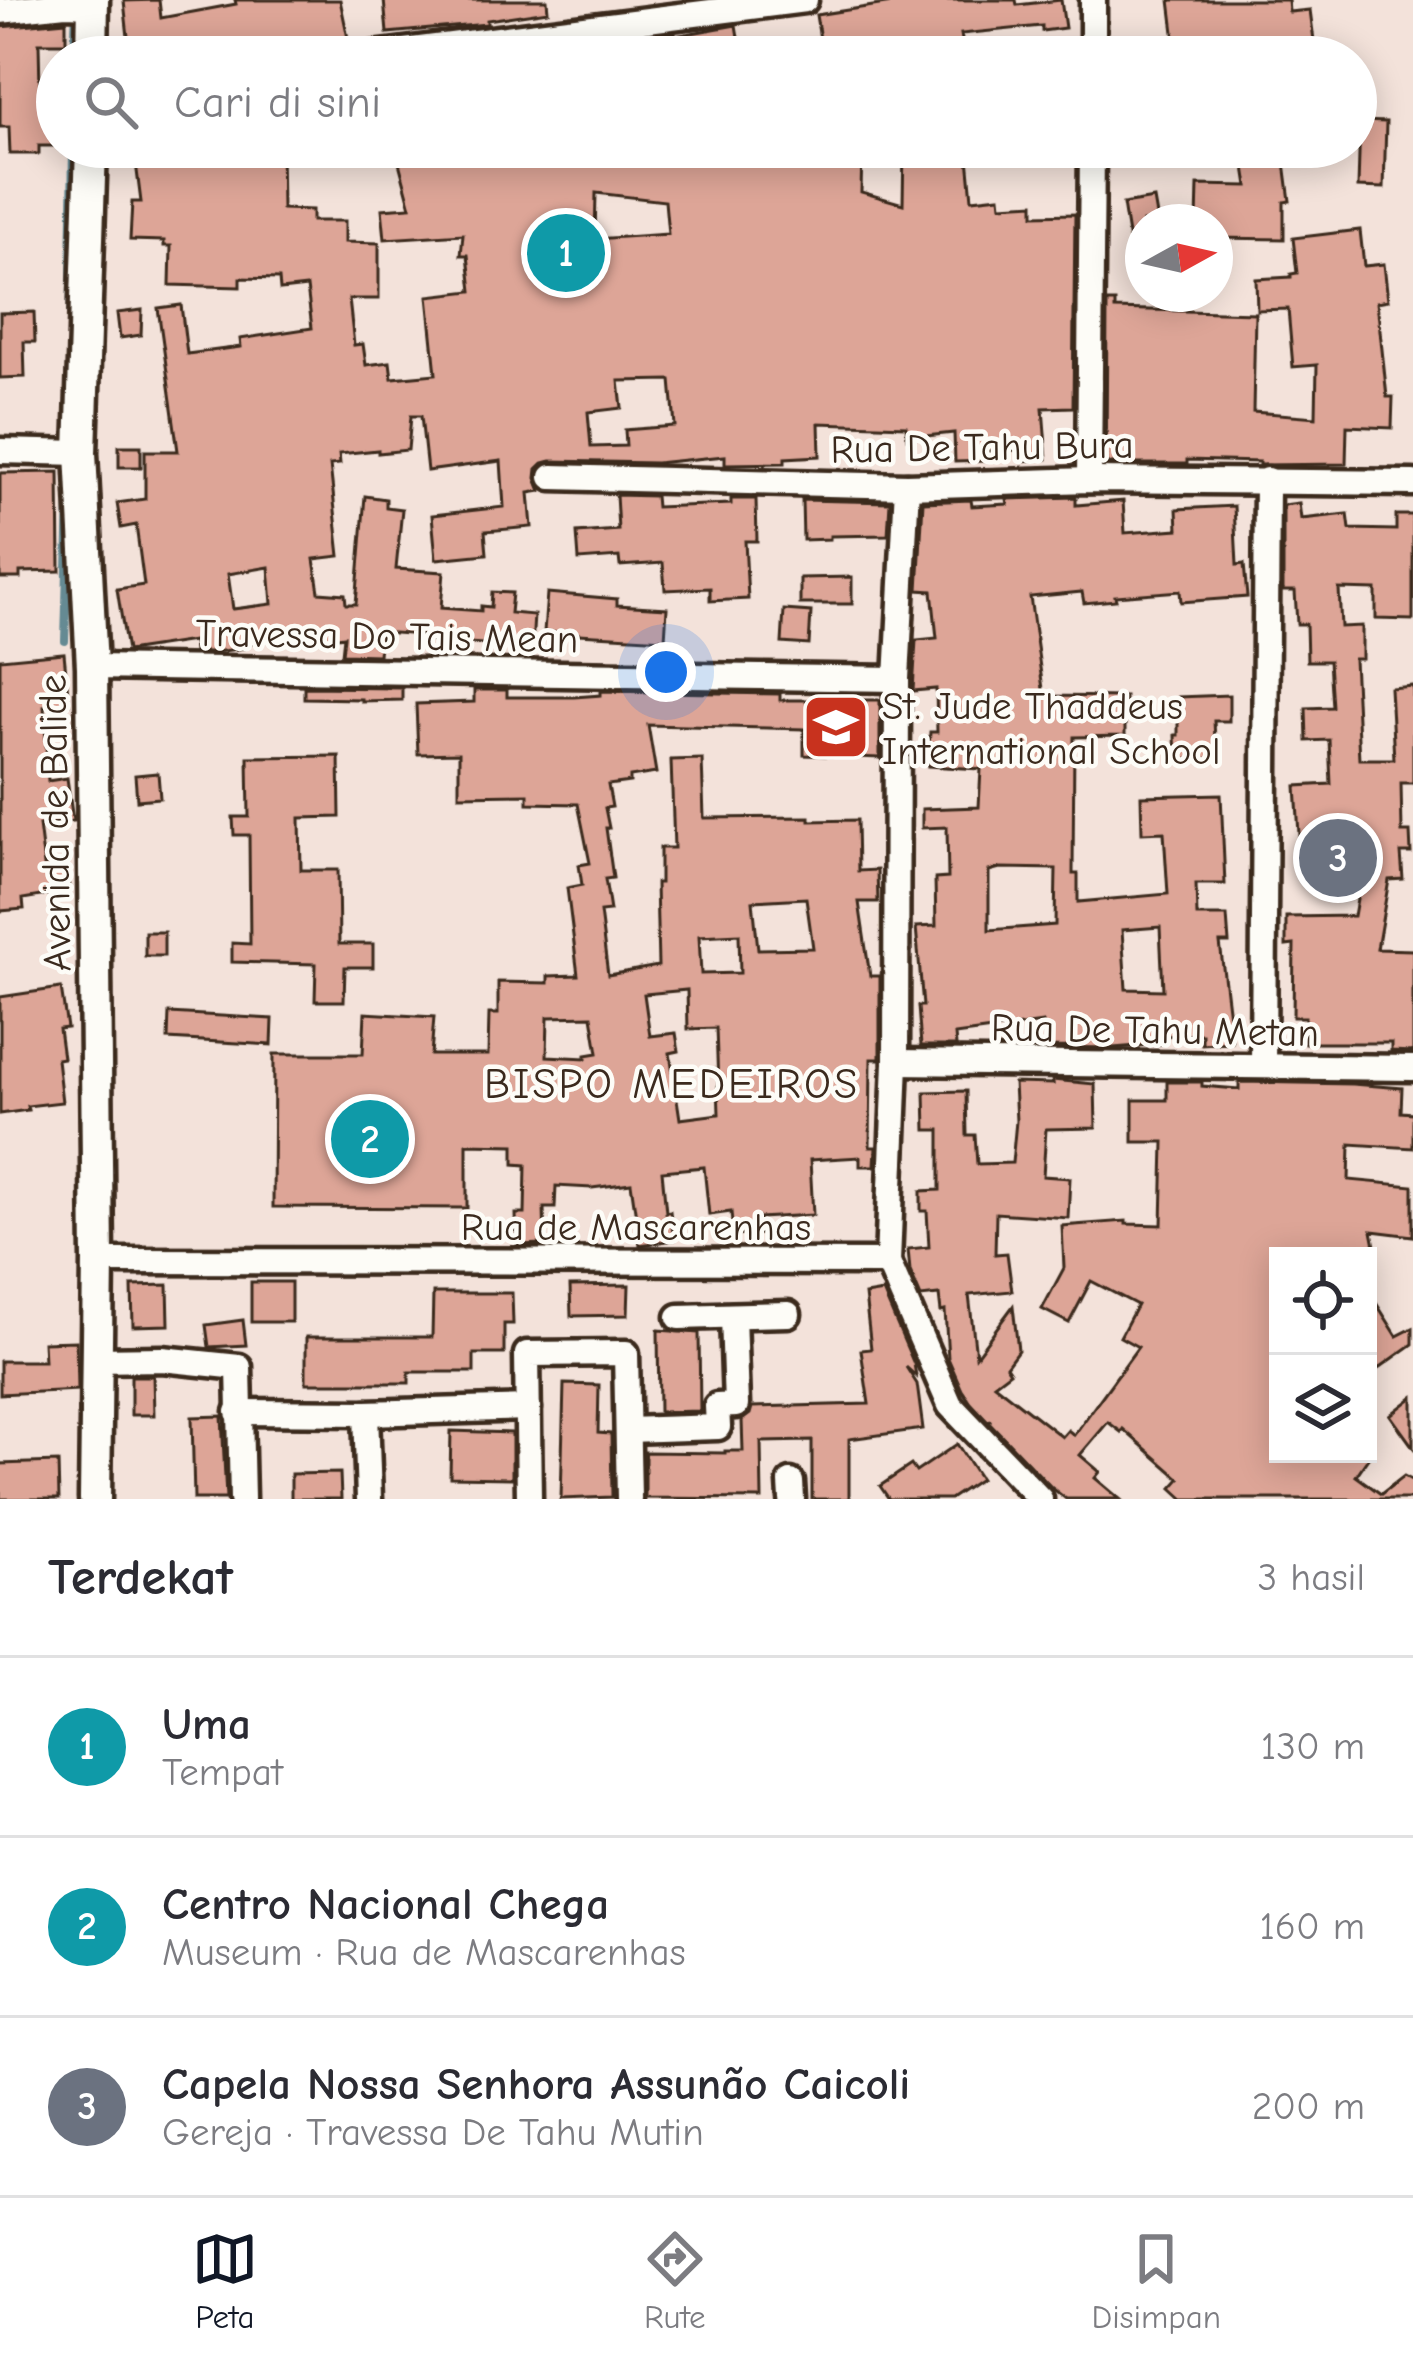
<!DOCTYPE html>
<html lang="id">
<meta charset="utf-8">
<style>
body{margin:0;font-family:"Comic Neue",sans-serif;background:#f7f7f7;color:#2b2b33}
.controls{position:absolute;right:36px;bottom:36px;display:grid;overflow:hidden;border-radius:0px;box-shadow:0 6px 30px #0003}
.controls button{width:108px;height:108px;display:grid;place-items:center;padding:0;border:0;border-bottom:3px solid #e1e1e2;background:#fff;color:#2b2b33;font:60px sans-serif}
.compass{position:absolute;left:1125px;top:204px;width:108px;height:108px;border-radius:50%;background:#fff;box-shadow:0 6px 30px #0003;rotate:82deg}
.you{position:absolute;left:666px;top:672px;width:42px;height:42px;margin:-30px;border:9px solid #fff;border-radius:50%;background:#1a73e8;box-shadow:0 0 0 18px #1a73e833}
.badge{display:grid;place-items:center;width:78px;height:78px;border-radius:50%;background:#111827;color:#fff;font-size:39px;font-weight:700}
.pin{position:absolute;translate:-50% -50%;border:6px solid #fff;box-shadow:0 3px 12px #0006}
.list{margin:0;padding:0;list-style:none}
h2{display:flex;justify-content:space-between;align-items:center;height:156px;margin:0;padding:0 48px;font-size:51px}
h2 small{font-size:39px;font-weight:400;color:#7c7c81}
.list li{display:grid;grid-template-columns:78px 1fr auto;gap:36px;align-items:center;box-sizing:border-box;height:180px;padding:0 48px;border-top:3px solid #e1e1e2}
.list b{display:block;font-size:45px;white-space:nowrap}
.list p{margin:0;font-size:39px;white-space:nowrap;color:#7c7c81}
.list em{font-size:39px;font-style:normal;color:#7c7c81}
.icon{flex:none;width:66px;height:66px;fill:none;stroke:currentColor;stroke-width:2;stroke-linecap:round;stroke-linejoin:round}
.map{position:relative;flex:none;width:1413px;height:1499px;overflow:hidden}
.search{position:absolute;background:#fff;box-shadow:0 6px 30px #0003;left:36px;right:36px;top:36px;height:132px;display:flex;align-items:center;gap:30px;box-sizing:border-box;padding:0 42px;border-radius:66px;color:#7c7c81;font-size:45px}
.sheet{height:696px;background:#fff}
nav{display:flex;justify-content:space-around;align-items:center;box-sizing:border-box;height:168px;border-top:3px solid #e1e1e2;background:#fff;font-size:33px;color:#7c7c81}
nav a{display:grid;justify-items:center;gap:6px}
nav .on{color:#111827}
.map>svg:first-child{display:block}
.lines{fill:none;stroke-linecap:round;stroke-linejoin:round}
.stream{stroke:#658a93;stroke-width:8}
.building{fill:#dda597;stroke:#3b2a1e;stroke-width:3;fill-rule:evenodd}
.minor-casing{stroke:#3b2a1e;stroke-width:33}
.major-casing{stroke:#3b2a1e;stroke-width:39}
.minor{stroke:#fdfcf7;stroke-width:24}
.major{stroke:#fdfcf7;stroke-width:30}
.labels{text-anchor:middle;stroke-width:9;stroke-linejoin:round;paint-order:stroke}
.street-label{font-size:39px;fill:#3b2a1e;stroke:#fdfcf7}
.poi-label{font-size:39px;fill:#3b2a1e;stroke:#fdfcf7;text-anchor:start}
.neighbourhood-label{font-size:42px;letter-spacing:3px;fill:#3b2a1e;stroke:#fdfcf7}
</style>
<div class="map">
<svg width="1413" height="1499" viewBox="0 0 1413 1499">
<rect width="100%" height="100%" fill="#f3e2da"/>
<filter id="ink" filterUnits="userSpaceOnUse"><feTurbulence type="fractalNoise" baseFrequency=".00833" numOctaves="2"/><feDisplacementMap in="SourceGraphic" scale="24" xChannelSelector="R" yChannelSelector="G"/><feConvolveMatrix kernelMatrix="1 2 1 2 8 2 1 2 1" color-interpolation-filters="sRGB"/></filter>
<g filter="url(#ink)">
<g class="lines">
<!-- stream -->
<g class="stream">
<polyline points="74,57 76,11"/>
<polyline points="70,340 73,147"/>
<polyline points="65,641 69,499"/>
</g>
</g>
<!-- building -->
<g class="building">
<polygon points="159,0 161,18 236,4 235,0 340,0 349,43 256,57 232,57 231,50 194,57 176,57 173,41 129,46 124,1"/>
<polygon points="384,0 547,0 548,11 487,20 487,24 387,33"/>
<polygon points="911,0 1016,0 1017,5 1061,0 1065,28 1042,31 1042,26 961,34 965,57 858,57 858,52 823,57 816,15"/>
<polygon points="1170,0 1288,0 1289,12 1310,10 1315,48 1240,57 1177,57"/>
<polygon points="66,21 66,43 39,43 40,89 57,89 57,146 39,146 39,154 10,154 9,127 0,127 0,27"/>
<polygon points="736,25 741,55 604,57 602,42 675,33 675,36"/>
<polygon points="1360,121 1386,122 1384,188 1358,187"/>
<path d="M134,147H281L282,209L312,210V221H345V242L379,243V299H349L354,345L363,344L366,365L390,362L392,378L436,374L428,296L472,291L468,255H461L463,234L385,239L382,209L411,207L398,159L441,147H655L673,149V152H752L751,147H823L824,151L862,152L861,192L903,204L904,147H967L972,199L1000,196L1001,205L1034,203V215L1075,214L1073,407L1043,408L1047,459L1023,461L1022,450L985,451L986,461L955,462L954,433L907,438L906,426L819,423L820,456L785,458V463L725,464V456L656,463L551,461L543,463L537,469L536,478L541,491L529,493L532,527L485,531L487,554L436,559L432,515L504,507L501,461L427,471L421,416H411L408,450L378,453V450L339,454L340,464L330,465L340,556L314,559L319,592L345,594L346,604H356L365,496L386,499V507L402,509L396,569L444,572L441,608L481,611V606L491,607L492,592L512,593L510,613L534,615L532,647L421,640L422,635L381,632L379,655L342,654L344,636L290,644L289,637L244,644L245,648L215,652H194L193,641L127,651L117,589L144,585L136,525L121,528L117,503L145,499V451H178L158,308L181,305L187,354L241,347L240,339L312,328L307,287L280,290L279,279L240,278V287L170,285L171,246H164V241L130,240L132,202H141ZM596,193L665,201L668,234L595,239ZM671,380L675,426L625,430L626,446L591,447L588,412L622,408L619,381ZM269,567L272,604L233,609L228,574Z"/>
<polygon points="1242,147 1283,147 1290,201 1284,202 1284,239 1215,238 1215,222 1197,222 1198,185 1248,186"/>
<polygon points="1154,199 1158,222 1143,222 1143,265 1133,266 1123,204"/>
<polygon points="1360,230 1364,266 1384,264 1388,300 1377,302 1387,397 1393,397 1392,428 1347,426 1346,464 1259,465 1259,462 1187,460 1187,464 1106,464 1107,302 1115,302 1115,309 1255,313 1253,412 1316,417 1317,365 1293,367 1288,309 1257,310 1256,279 1291,277 1291,274 1297,273 1293,238"/>
<polygon points="142,310 141,335 120,338 117,313"/>
<polygon points="34,312 35,342 24,342 25,377 0,378 0,313"/>
<rect x="119" y="446" width="22" height="21"/>
<polygon points="59,472 60,571 20,572 20,578 0,578 0,473"/>
<polygon points="616,495 655,496 656,507 731,504 731,499 756,499 757,541 745,541 748,599 710,601 710,588 665,590 663,563 620,566 619,557 579,560 577,533 618,530"/>
<path d="M1076,497V505L1123,501L1125,533L1178,529L1177,509L1234,506L1237,565L1244,564L1247,597L1181,602L1180,591L1115,596L1116,600L1084,603L1082,592L1030,597L1044,696L1125,697V736L1074,737L1073,874H1078V902L1168,894L1164,832L1142,833L1141,796L1221,794L1225,884H1196L1197,916H1227L1229,943H1220L1232,1042L1202,1044V1034L1162,1036L1163,1044L1113,1048L1047,1047L1043,1023L955,1035L956,1046H921L918,1006H923L916,927L936,926L935,879L948,878L947,827L922,828V809L979,807L981,769L928,766L930,732H937L936,689L913,691L916,640L937,638L932,591L918,590L923,502L971,500L972,506L1008,504L1007,499ZM1000,868L1056,869L1055,925L989,930V871ZM1160,927L1163,990L1126,989L1122,930Z"/>
<polygon points="802,500 890,502 888,535 830,536 830,539 803,540"/>
<polygon points="1299,503 1301,519 1348,514 1350,529 1396,530 1396,515 1413,515 1413,620 1376,619 1376,590 1339,589 1341,627 1362,626 1362,659 1354,659 1359,759 1394,759 1390,688 1413,686 1413,783 1401,783 1402,832 1410,832 1411,853 1401,853 1403,879 1389,880 1377,949 1413,950 1413,1052 1391,1051 1391,1043 1305,1043 1305,1017 1293,1017 1294,945 1286,946 1286,917 1354,916 1360,881 1311,882 1310,867 1301,867 1296,786 1331,784 1329,740 1307,741 1306,708 1332,707 1329,661 1307,661 1306,624 1297,624 1295,591 1283,591 1283,505"/>
<polygon points="852,577 852,604 800,604 800,578"/>
<polygon points="547,593 617,599 617,605 667,608 665,639 544,632"/>
<polygon points="784,610 811,612 809,645 782,643"/>
<polygon points="64,653 69,704 44,706 48,781 67,778 73,821 39,825 44,866 64,862 70,891 23,899 24,909 0,911 0,659"/>
<polygon points="304,687 402,688 402,700 361,701 361,699 304,698"/>
<path d="M474,690H507V697H574L601,695V691L780,694V700H880V758L804,755V729L648,725L656,773L630,777V782L608,785L612,807L605,808L609,828H606L613,878L605,879L610,911L600,912L608,975L658,966L656,883H660V848H674L671,760L702,759L704,818L810,817V821L857,820L858,871L877,870L878,902H859L870,976H880V1059H871L870,1147H876L875,1166H860V1157L810,1160L813,1215L759,1218L760,1234L733,1236L731,1212L709,1215L704,1167L662,1171L666,1212L670,1211L674,1240L640,1245L631,1183L592,1188L556,1186L555,1208H544L545,1244L517,1245L516,1214H525L526,1165L514,1164V1145L467,1144V1208L273,1207L274,1054H363L365,1013L434,1017L431,1055H488L489,1014H498V982L548,983V976L578,975L567,888L582,885L579,865L590,863L578,804L528,803V794L459,795V753L418,754L416,704L474,702ZM806,898L813,948L758,949L753,901ZM739,934L740,973L701,974L699,936ZM687,990L688,1029L716,1028L719,1114L680,1119L670,1053L679,1051L676,1033L650,1036L644,994ZM592,1016L598,1053L586,1055V1058L547,1056L548,1017Z"/>
<polygon points="1229,695 1229,721 1214,721 1216,758 1176,760 1175,735 1178,735 1178,697"/>
<polygon points="339,756 340,817 300,818 301,870 338,870 339,944 373,944 373,967 345,967 344,1001 315,1001 316,964 232,962 232,943 250,944 249,835 234,835 233,817 249,817 248,757"/>
<polygon points="158,773 160,798 137,800 135,775"/>
<rect x="145" y="932" width="19" height="24"/>
<polygon points="61,988 67,1028 59,1029 63,1058 57,1059 62,1102 27,1106 28,1110 0,1114 0,997"/>
<polygon points="169,1013 273,1019 272,1045 168,1039"/>
<polygon points="1052,1080 1095,1084 1096,1128 1046,1129 1043,1176 1070,1178 1068,1218 996,1213 995,1254 1007,1253 1012,1291 969,1295 976,1356 1013,1306 1018,1350 1006,1366 1010,1372 994,1384 1062,1437 1068,1430 1074,1435 1138,1347 1120,1337 1137,1305 1091,1281 1069,1323 1042,1309 1064,1268 1062,1226 1126,1221 1126,1224 1162,1225 1164,1142 1133,1142 1133,1100 1167,1100 1167,1082 1202,1082 1202,1086 1239,1089 1239,1082 1352,1084 1402,1088 1401,1112 1413,1113 1413,1148 1350,1144 1349,1180 1413,1186 1413,1236 1372,1231 1375,1246 1362,1249 1363,1256 1278,1256 1278,1454 1371,1454 1356,1476 1381,1494 1404,1476 1413,1481 1413,1499 1184,1499 1172,1488 1180,1479 1123,1429 1121,1432 1108,1422 1080,1455 1100,1472 1095,1478 1120,1499 1066,1499 1052,1488 989,1422 991,1420 988,1421 971,1403 962,1390 948,1358 945,1311 941,1312 939,1295 921,1297 910,1271 908,1249 929,1247 927,1211 921,1211 921,1191 940,1190 940,1130 926,1130 925,1092 966,1091 967,1135 975,1135 977,1164 1012,1163 1016,1121 1014,1083 1053,1084"/>
<rect x="251" y="1282" width="40" height="40"/>
<polygon points="168,1285 169,1325 133,1326 132,1286"/>
<polygon points="629,1285 628,1315 571,1316 570,1286"/>
<polygon points="1368,1290 1397,1336 1413,1328 1413,1344 1368,1376"/>
<polygon points="883,1292 914,1364 916,1376 906,1367 917,1384 923,1429 849,1439 849,1499 812,1499 812,1441 761,1442 762,1499 645,1498 645,1452 725,1453 725,1451 743,1451 742,1420 750,1414 752,1407 869,1404 861,1350 871,1349 865,1295"/>
<polygon points="433,1293 512,1293 513,1324 504,1324 504,1354 474,1354 474,1372 409,1372 409,1383 306,1383 306,1337 432,1337"/>
<polygon points="243,1320 246,1345 209,1347 206,1325"/>
<polygon points="658,1330 699,1333 700,1411 659,1412"/>
<polygon points="76,1341 77,1390 0,1394 0,1361 44,1361 43,1342"/>
<polygon points="131,1376 153,1376 154,1415 131,1415"/>
<polygon points="564,1384 599,1385 598,1433 611,1434 612,1497 561,1499"/>
<polygon points="1413,1397 1413,1447 1390,1415"/>
<polygon points="222,1416 226,1499 194,1499 192,1417"/>
<polygon points="451,1431 512,1433 512,1478 450,1477"/>
<polygon points="957,1444 980,1479 950,1499 889,1499 880,1486 911,1465 916,1472"/>
<polygon points="58,1462 59,1499 0,1499 0,1464"/>
<polygon points="340,1473 341,1499 291,1499 291,1474"/>
</g>
<g class="lines">
<defs>
<g id="minor">
<polyline points="0,11 65,4 93,5"/>
<polyline points="357,57 805,0"/>
<polyline points="1093,57 1093,0"/>
<polyline points="0,451 81,453"/>
<polyline points="552,477 907,486 1089,480 1413,483"/>
<polyline points="1089,480 1092,147"/>
<polyline points="92,667 897,679"/>
<polyline points="896,1062 1413,1068"/>
<polyline points="1263,1065 1267,480"/>
<polyline points="98,1261 888,1262 950,1405 1040,1499"/>
<polyline points="888,1262 896,1062 897,679 907,486"/>
<polyline points="679,1317 788,1314"/>
<polyline points="96,1360 162,1359 239,1367 242,1499"/>
<polyline points="238,1412 366,1413 528,1408"/>
<polyline points="366,1413 369,1499"/>
<polyline points="628,1430 718,1427 717,1406 736,1405 733,1316"/>
<polyline points="791,1482 792,1499"/>
<polyline points="529,1499 527,1354 626,1353 629,1499"/>
</g>
<g id="major">
<polyline points="92,57 93,0"/>
<polyline points="91,147 81,453 92,667 98,1261 95,1499"/>
</g>
</defs>
<!-- minor casing -->
<use href="#minor" class="minor-casing"/>
<!-- major casing -->
<use href="#major" class="major-casing"/>
<!-- minor -->
<use href="#minor" class="minor"/>
<!-- major -->
<use href="#major" class="major"/>
</g>
</g>
<!-- icons -->
<defs>
<symbol id="school-square" viewBox="-11 -11 22 22"><rect x="-9" y="-9" width="18" height="18" rx="4" fill="#c8321e" stroke="#fdfcf7"/><path d="M0-5L7-2L0 1L-7-2ZM-4 1L0 2.5L4 1V4Q0 6-4 4Z" fill="#fff"/></symbol>
</defs>
<g fill-rule="evenodd">
<use href="#school-square" x="798" y="689" width="76" height="76"/>
</g>
<g class="labels">
<!-- street labels -->
<g class="street-label">
<text transform="translate(982 446) rotate(-1)" y="14">Rua De Tahu Bura</text>
<text transform="translate(387 635) rotate(1)" y="14">Travessa Do Tais Mean</text>
<text transform="translate(54 823) rotate(-91)" y="14">Avenida de Balide</text>
<text transform="translate(1155 1029) rotate(1)" y="14">Rua De Tahu Metan</text>
<text x="636" y="1240">Rua de Mascarenhas</text>
</g>
<!-- poi labels -->
<g class="poi-label">
<text x="882" y="719">St. Jude Thaddeus<tspan x="882" dy="45">International School</tspan></text>
</g>
<!-- neighbourhood labels -->
<g class="neighbourhood-label">
<text x="672" y="1098">BISPO MEDEIROS</text>
</g>
</g>
</svg>
<div class="controls">
<button><svg class="icon" aria-label="locate" viewBox="0 0 24 24"><circle cx="12" cy="12" r="6"/><path d="M12 2v4M12 18v4M2 12h4M18 12h4"/></svg></button>
<button><svg class="icon" aria-label="layers" viewBox="0 0 24 24"><path d="M12 4l9 5-9 5-9-5zM3 14l9 5 9-5"/></svg></button>
</div>
<svg class="compass" viewBox="-18 -18 36 36"><path d="M0-13l5 13h-10z" fill="#e53935"/><path d="M0 13l5-13h-10z" fill="#7c7c81"/></svg>
<div class="you"></div>
<div class="pin badge" style="left:566px;top:253px;background:#0f9aa8">1</div>
<div class="pin badge" style="left:370px;top:1139px;background:#0f9aa8">2</div>
<div class="pin badge" style="left:1338px;top:858px;background:#6b7280">3</div>
<div class="search"><svg class="icon" aria-label="search" viewBox="0 0 24 24"><circle cx="10" cy="10" r="6"/><path d="M15 15l6 6"/></svg>Cari di sini</div>
</div>
<section class="sheet">
<h2>Terdekat<small>3 hasil</small></h2>
<ul class="list">
<li><span class="badge" style="background:#0f9aa8">1</span><div><b>Uma</b><p>Tempat</p></div><em>130 m</em></li>
<li><span class="badge" style="background:#0f9aa8">2</span><div><b>Centro Nacional Chega</b><p>Museum · Rua de Mascarenhas</p></div><em>160 m</em></li>
<li><span class="badge" style="background:#6b7280">3</span><div><b>Capela Nossa Senhora Assunão Caicoli</b><p>Gereja · Travessa De Tahu Mutin</p></div><em>200 m</em></li>
</ul>
</section>
<nav>
<a class="on"><svg class="icon" aria-label="map" viewBox="0 0 24 24"><path d="M3 6l6-2 6 2 6-2v14l-6 2-6-2-6 2zM9 4v14M15 6v14"/></svg>Peta</a>
<a><svg class="icon" aria-label="directions" viewBox="0 0 24 24"><path d="M12 3l9 9-9 9-9-9zM9 14v-3h6M13 9l2 2-2 2"/></svg>Rute</a>
<a><svg class="icon" aria-label="saved" viewBox="0 0 24 24"><path d="M7 4h10v16l-5-4-5 4z"/></svg>Disimpan</a>
</nav>
